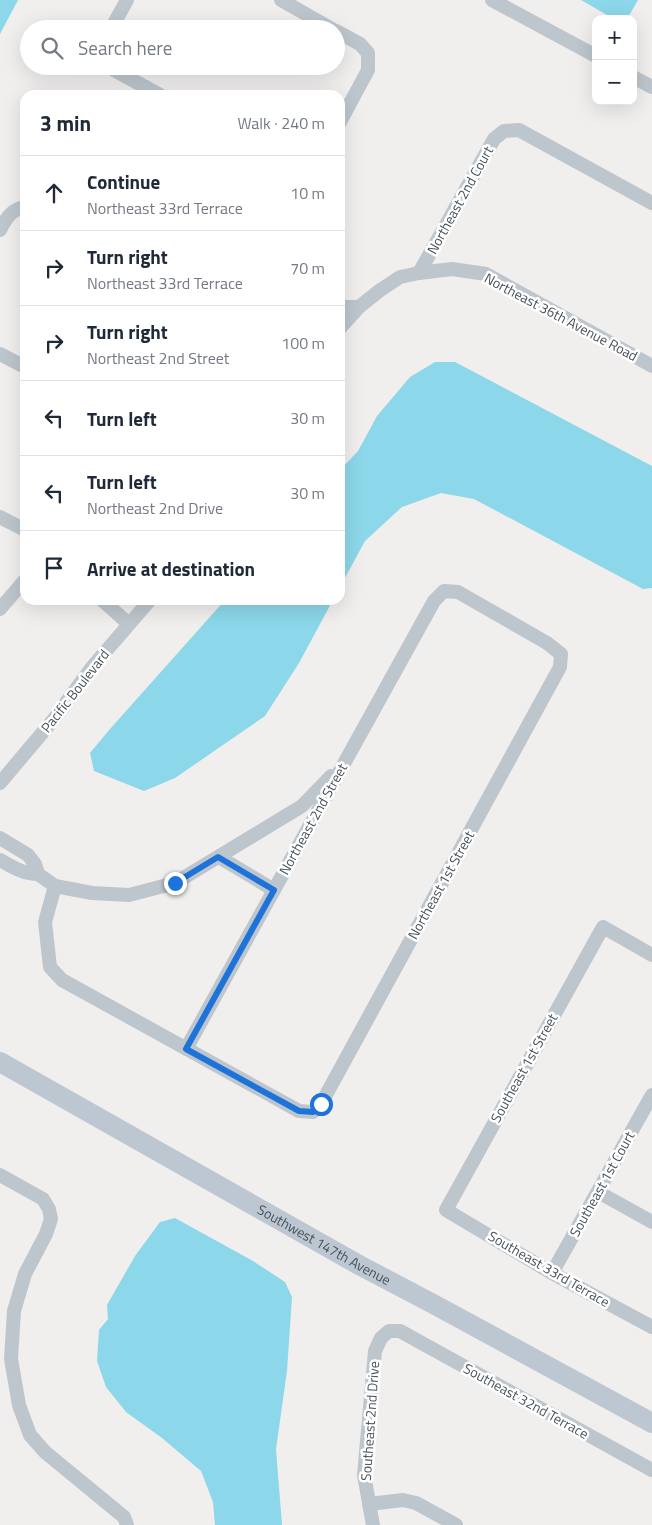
<!DOCTYPE html>
<meta charset="utf-8">
<style>
body{margin:0;font-family:"Titillium Web",sans-serif;background:#f2f2f3;color:#1f2937}
.controls{position:absolute;right:15px;top:15px;display:grid;overflow:hidden;border-radius:10px;box-shadow:0 5px 20px #0002}
.controls button{width:45px;height:45px;display:grid;place-items:center;padding:0;border:0;border-bottom:1px solid #e0e1e3;background:#fff;color:#1f2937;font:25px sans-serif}
.stop{position:absolute;width:15px;height:15px;margin:-11px;border:4px solid #1e73db;border-radius:50%;background:#fff}
.stop.end{background:#1e73db;border-color:#fff;box-shadow:0 1px 5px #0008}
.list{margin:0;padding:0;list-style:none}
h2{display:flex;justify-content:space-between;align-items:center;height:65px;margin:0;padding:0 20px;font-size:21px}
h2 small{font-size:16px;font-weight:400;color:#747a83}
.list li{display:grid;grid-template-columns:32px 1fr auto;gap:15px;align-items:center;box-sizing:border-box;height:75px;padding:0 20px;border-top:1px solid #e0e1e3}
.list b{display:block;font-size:19px;white-space:nowrap}
.list p{margin:0;font-size:16px;white-space:nowrap;color:#747a83}
.list em{font-size:16px;font-style:normal;color:#747a83}
.icon{flex:none;width:28px;height:28px;fill:none;stroke:currentColor;stroke-width:2;stroke-linecap:round;stroke-linejoin:round}
.map{position:relative;flex:none;width:652px;height:1525px;overflow:hidden}
.search{position:absolute;background:#fff;box-shadow:0 5px 20px #0002;left:20px;top:20px;width:325px;height:55px;display:flex;align-items:center;gap:12px;box-sizing:border-box;padding:0 18px;border-radius:28px;color:#747a83;font-size:19px}
.panel{position:absolute;background:#fff;box-shadow:0 5px 20px #0002;left:20px;top:90px;width:325px;height:515px;border-radius:15px}
.map>svg:first-child{display:block}
.water{fill:#8cd7e9}
.lines{fill:none;stroke-linecap:round;stroke-linejoin:round}
.street{stroke:#bdc6cd;stroke-width:14}
.secondary{stroke:#bcc7d2;stroke-width:20}
.route{stroke:#1e73db;stroke-width:6}
.labels{text-anchor:middle;stroke-width:5;stroke-linejoin:round;paint-order:stroke}
.street-label{font-size:14px;fill:#47525b;stroke:#fff}
</style>
<div class="map">
<svg width="652" height="1525" viewBox="0 0 652 1525">
<rect width="100%" height="100%" fill="#f1eeee"/>
<!-- water -->
<g class="water">
<polygon points="0,0 18,0 0,34"/>
<polygon points="581,0 638,0 627,19 614,19"/>
<polygon points="435,362 455,362 652,466 652,588 643,589 474,499 441,493 402,507 365,541 340,587 340,470 358,451 377,416 410,377"/>
<polygon points="225,600 333,600 299,663 265,716 175,778 144,791 94,771 90,753 110,729"/>
<polygon points="175,1218 253,1261 285,1282 292,1297 287,1371 276,1449 282,1525 215,1525 213,1502 201,1471 162,1438 126,1412 106,1387 97,1361 99,1330 108,1319 107,1305 135,1256 160,1222"/>
</g>
<g class="lines">
<!-- street -->
<g class="street">
<polyline points="281,0 332,29"/>
<polyline points="492,0 596,56"/>
<polyline points="111,29 127,0"/>
<polyline points="336,31 360,44 368,53 368,70 340,122"/>
<polyline points="111,66 114,70 160,95"/>
<polyline points="633,77 652,87"/>
<path d="M0,230C6,218 12,209 25,207"/>
<polyline points="419,273 494,139 504,131 519,130 652,203"/>
<polyline points="340,307 359,307"/>
<polyline points="340,328 359,307 379,291 400,277 419,273 452,269 486,274 652,366"/>
<polyline points="0,354 25,367"/>
<polyline points="0,517 25,530"/>
<polyline points="102,600 129,624"/>
<polyline points="0,609 25,580"/>
<polyline points="0,783 54,719 93,666 150,600"/>
<polyline points="0,838 28,855 35,864 38,874 55,886 92,893 129,895 175,883 302,806 331,776"/>
<polyline points="219,857 274,890"/>
<path d="M0,860C13,867 23,874 38,874"/>
<polyline points="55,886 45,922 50,967 62,980 299,1111 313,1112 321,1104 560,667 561,654 547,643 458,592 444,591 434,601 186,1049"/>
<polyline points="652,955 603,927 446,1210 552,1273 652,1327"/>
<polyline points="0,1175 43,1199 49,1209 51,1219 46,1234 25,1274 14,1311 11,1359 19,1405 30,1435 45,1452 124,1517 127,1525"/>
<polyline points="598,1192 652,1222"/>
<polyline points="552,1273 652,1095"/>
<polyline points="369,1504 403,1500 416,1503 456,1525"/>
<polyline points="373,1525 364,1475 375,1351 381,1338 389,1331 400,1331 652,1470"/>
</g>
<!-- secondary -->
<path class="secondary" id="s1" d="M0,1062L359,1265L437,1306L652,1423"/>
</g>
<g class="lines">
<!-- route -->
<polyline class="route" points="175,883 218,857 274,890 186,1049 299,1111 313,1112 321,1104"/>
</g>
<g class="labels">
<!-- street labels -->
<g class="street-label">
<text transform="translate(460 200) rotate(-61)" y="5">Northeast 2nd Court</text>
<text transform="translate(561 317) rotate(28)" y="5">Northeast 36th Avenue Road</text>
<text transform="translate(75 691) rotate(-52)" y="5">Pacific Boulevard</text>
<text transform="translate(313 819) rotate(-61)" y="5">Northeast 2nd Street</text>
<text transform="translate(441 885) rotate(-61)" y="5">Northeast 1st Street</text>
<text transform="translate(524 1068) rotate(-61)" y="5">Southeast 1st Street</text>
<text transform="translate(602 1184) rotate(-61)" y="5">Southeast 1st Court</text>
<text dy="5" stroke="none"><textPath href="#s1" startOffset="372">Southwest 147th Avenue</textPath></text>
<text transform="translate(549 1269) rotate(30)" y="5">Southeast 33rd Terrace</text>
<text transform="translate(526 1401) rotate(29)" y="5">Southeast 32nd Terrace</text>
<text transform="translate(370 1421) rotate(-86)" y="5">Southeast 2nd Drive</text>
</g>
</g>
</svg>
<div class="controls">
<button>+</button>
<button>−</button>
</div>
<div class="stop" style="left:321px;top:1104px"></div>
<div class="stop end" style="left:175px;top:883px"></div>
<div class="search"><svg class="icon" aria-label="search" viewBox="0 0 24 24"><circle cx="10" cy="10" r="6"/><path d="M15 15l6 6"/></svg>Search here</div>
<section class="panel">
<h2>3 min<small>Walk · 240 m</small></h2>
<ul class="list">
<li><svg class="icon" aria-label="ahead" viewBox="0 0 24 24"><path d="M12 20V5M6 11l6-6 6 6"/></svg><div><b>Continue</b><p>Northeast 33rd Terrace</p></div><em>10 m</em></li>
<li><svg class="icon" aria-label="right" viewBox="0 0 24 24"><path d="M7 20v-9h11M14 6l5 5-5 5"/></svg><div><b>Turn right</b><p>Northeast 33rd Terrace</p></div><em>70 m</em></li>
<li><svg class="icon" aria-label="right" viewBox="0 0 24 24"><path d="M7 20v-9h11M14 6l5 5-5 5"/></svg><div><b>Turn right</b><p>Northeast 2nd Street</p></div><em>100 m</em></li>
<li><svg class="icon" aria-label="left" viewBox="0 0 24 24"><path d="M17 20v-9H6M10 6l-5 5 5 5"/></svg><div><b>Turn left</b></div><em>30 m</em></li>
<li><svg class="icon" aria-label="left" viewBox="0 0 24 24"><path d="M17 20v-9H6M10 6l-5 5 5 5"/></svg><div><b>Turn left</b><p>Northeast 2nd Drive</p></div><em>30 m</em></li>
<li><svg class="icon" aria-label="arrive" viewBox="0 0 24 24"><path d="M6 21V4h12l-3 4 3 4H6"/></svg><div><b>Arrive at destination</b></div></li>
</ul>
</section>
</div>
